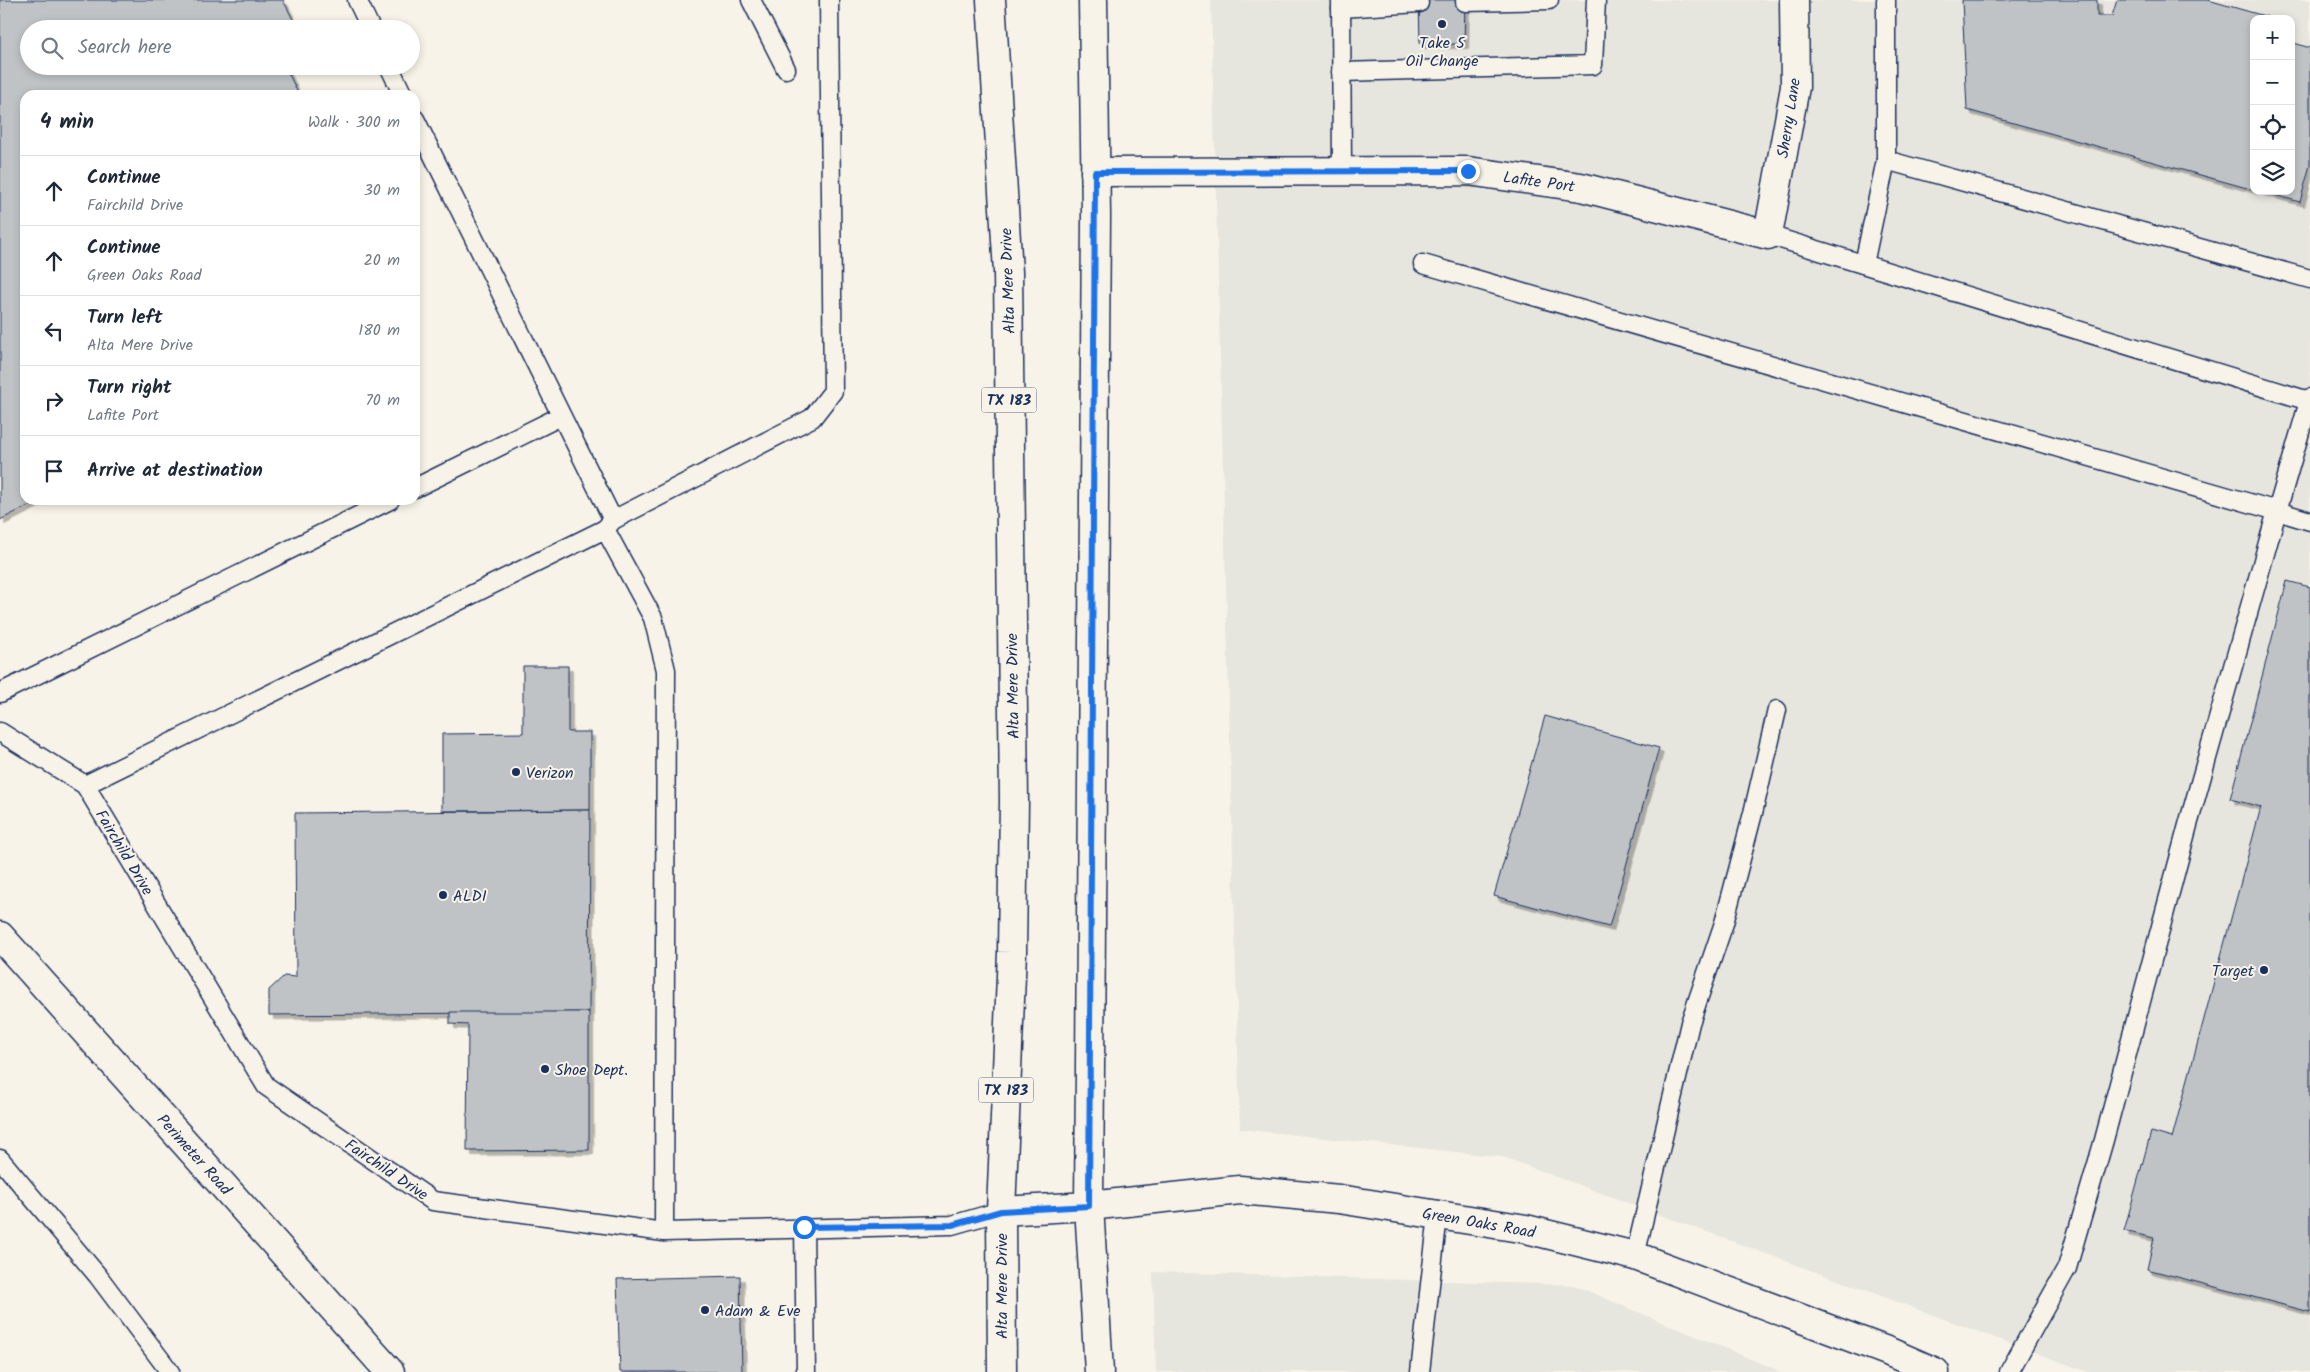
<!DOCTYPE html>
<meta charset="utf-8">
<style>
body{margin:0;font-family:Kalam,sans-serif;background:#f2f2f3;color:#1f2937}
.controls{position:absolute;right:15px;top:15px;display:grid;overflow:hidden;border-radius:10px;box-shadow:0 2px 8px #0003}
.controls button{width:45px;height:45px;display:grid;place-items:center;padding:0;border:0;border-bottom:1px solid #e0e1e3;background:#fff;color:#1f2937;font:25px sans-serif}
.stop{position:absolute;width:15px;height:15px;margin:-11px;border:4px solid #1a73e8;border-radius:50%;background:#fff}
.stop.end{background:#1a73e8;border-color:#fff;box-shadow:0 1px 5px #0008}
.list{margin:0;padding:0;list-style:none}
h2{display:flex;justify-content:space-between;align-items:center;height:65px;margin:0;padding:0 20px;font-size:21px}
h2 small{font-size:16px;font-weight:400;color:#747a83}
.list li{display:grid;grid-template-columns:32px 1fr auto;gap:15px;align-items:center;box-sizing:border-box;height:70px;padding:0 20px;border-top:1px solid #e0e1e3}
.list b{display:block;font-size:19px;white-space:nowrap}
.list p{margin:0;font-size:16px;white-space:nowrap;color:#747a83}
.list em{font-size:16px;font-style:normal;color:#747a83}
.icon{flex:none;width:28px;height:28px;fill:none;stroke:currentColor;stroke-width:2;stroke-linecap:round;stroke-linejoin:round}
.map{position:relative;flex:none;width:2310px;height:1372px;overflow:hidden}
.search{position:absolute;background:#fff;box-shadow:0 2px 8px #0003;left:20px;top:20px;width:400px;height:55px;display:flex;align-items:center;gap:12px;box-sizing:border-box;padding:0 18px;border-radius:28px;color:#747a83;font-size:19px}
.panel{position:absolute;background:#fff;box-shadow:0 2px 8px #0003;left:20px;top:90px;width:400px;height:415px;border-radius:15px}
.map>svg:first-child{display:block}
.built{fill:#e6e5de;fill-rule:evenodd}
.building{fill:#c0c3c5;stroke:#1b2f5e;filter:url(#shadow)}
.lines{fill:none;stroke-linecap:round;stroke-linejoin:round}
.service-casing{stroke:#1b2f5e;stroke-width:21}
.minor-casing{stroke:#1b2f5e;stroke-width:31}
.secondary-casing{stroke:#1b2f5e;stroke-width:31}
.primary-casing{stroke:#1b2f5e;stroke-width:31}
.service{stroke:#f7f3e8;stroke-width:18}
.minor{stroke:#f7f3e8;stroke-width:28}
.secondary{stroke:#f7f3e8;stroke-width:28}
.primary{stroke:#f7f3e8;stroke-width:28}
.route{stroke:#1a73e8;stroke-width:6}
.poi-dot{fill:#1b2f5e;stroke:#f7f3e8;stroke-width:2}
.labels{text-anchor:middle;stroke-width:4;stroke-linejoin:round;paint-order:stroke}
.shield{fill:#f7f3e8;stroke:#5d6a87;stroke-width:1}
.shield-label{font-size:15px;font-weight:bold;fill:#1b2f5e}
.poi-label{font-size:16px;fill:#1b2f5e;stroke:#f7f3e8;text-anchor:start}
.street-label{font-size:16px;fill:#1b2f5e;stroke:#f7f3e8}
</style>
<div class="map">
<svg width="2310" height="1372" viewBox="0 0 2310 1372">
<defs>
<filter id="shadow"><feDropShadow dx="4.5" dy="4.5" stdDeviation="0" flood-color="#0004"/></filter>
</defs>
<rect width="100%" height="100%" fill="#f7f3e8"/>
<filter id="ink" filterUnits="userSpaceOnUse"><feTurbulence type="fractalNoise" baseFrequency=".02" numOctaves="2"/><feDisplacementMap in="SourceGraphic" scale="10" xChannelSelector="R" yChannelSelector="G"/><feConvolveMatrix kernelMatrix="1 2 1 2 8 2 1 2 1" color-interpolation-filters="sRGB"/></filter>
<g filter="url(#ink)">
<!-- built -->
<g class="built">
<path d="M1211,0H2310V1372H2088L1503,1157L1240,1129ZM2254,19H2291V191H2254Z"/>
<polygon points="1153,1272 1573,1285 1782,1372 1156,1372"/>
</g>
<!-- building -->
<g class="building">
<polygon points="0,0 283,0 298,29 29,29 29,66 285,66 299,95 25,95 25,500 40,500 0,520"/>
<polygon points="1419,0 1465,0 1464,44 1420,44"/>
<polygon points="1962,0 2097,0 2097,16 2112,16 2117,0 2208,0 2275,19 2254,19 2254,190 1967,110"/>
<polygon points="2291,42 2310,48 2310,165 2300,202 2260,191 2291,191"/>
<polygon points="2287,581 2310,587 2310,1312 2147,1269 2154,1238 2124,1231 2151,1132 2172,1138 2261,807 2230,799"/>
<polygon points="523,666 568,666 568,732 590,732 590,810 442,811 442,734 523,733"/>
<polygon points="1545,716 1659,748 1609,927 1494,896"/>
<polygon points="590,810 589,1012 269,1015 269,990 284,976 296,977 295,813"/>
<polygon points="450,1012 589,1012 589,1150 467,1151 468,1025 450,1024"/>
<polygon points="740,1276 742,1372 620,1372 617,1279"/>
</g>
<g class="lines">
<defs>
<g id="service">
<polyline points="357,0 371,29"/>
<polyline points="751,0 786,69"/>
<polyline points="1341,0 1342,172"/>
<polyline points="1886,0 1886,160 2310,279"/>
<polyline points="1465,2 1549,0"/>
<polyline points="1341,8 1419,3"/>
<polyline points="389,66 403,95"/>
<polyline points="1341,72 1593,65 1596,0"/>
<polyline points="415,119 613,520"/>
<polyline points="1768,235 2309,401"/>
<polyline points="1423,264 2277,511 2310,398"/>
<polyline points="1864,264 1886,160"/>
<polyline points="415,488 561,416"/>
<polyline points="605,529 613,520 812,418 833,391 829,0"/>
<polyline points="0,693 390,500"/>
<polyline points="0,732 85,785 266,1086 433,1201 664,1232 952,1225 1001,1211"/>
<polyline points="85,785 605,529 653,618 666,670 664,1232"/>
<polyline points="0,1159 98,1276 170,1372"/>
<polyline points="804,1227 806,1372"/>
<polyline points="1635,1256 1690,1023 1724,923 1753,813 1777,710"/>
<polyline points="1420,1372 1438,1215"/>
<polyline points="2009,1372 2067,1268 2104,1140 2188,825 2277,511 2310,521"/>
</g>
<g id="minor">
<polyline points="1095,172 1468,171 1581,187 1768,235 1795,87 1794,0"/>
<polyline points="0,936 390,1372"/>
</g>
<polyline id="secondary" points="1001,1211 1089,1206 1240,1190 1339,1199 1526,1229 1635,1256 1887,1351 1935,1372"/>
<g id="primary">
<polyline points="991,0 1008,272 1014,801 1012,952 1001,1211 1002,1372"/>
<polyline points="1093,0 1096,216 1089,1206 1099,1372"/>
</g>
</defs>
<!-- service casing -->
<use href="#service" class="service-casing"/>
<!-- minor casing -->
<use href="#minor" class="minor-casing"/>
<!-- secondary casing -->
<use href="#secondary" class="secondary-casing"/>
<!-- primary casing -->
<use href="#primary" class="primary-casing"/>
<!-- service -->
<use href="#service" class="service"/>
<!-- minor -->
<use href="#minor" class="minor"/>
<!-- secondary -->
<use href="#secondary" class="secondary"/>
<!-- primary -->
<use href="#primary" class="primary"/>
</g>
</g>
<g class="lines" filter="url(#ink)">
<!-- route -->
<polyline class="route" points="804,1227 952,1225 1001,1211 1089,1206 1095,172 1468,171"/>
</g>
<!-- markers -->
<g class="poi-dot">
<circle cx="1442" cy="24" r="5"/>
<circle cx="516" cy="772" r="5"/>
<circle cx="443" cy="895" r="5"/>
<circle cx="2264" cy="970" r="5"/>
<circle cx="545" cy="1069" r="5"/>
<circle cx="705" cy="1310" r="5"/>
</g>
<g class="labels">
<!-- shield labels -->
<g class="shield">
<rect x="981.5" y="387.5" width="55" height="25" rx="4"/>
<rect x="978.5" y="1077.5" width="55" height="25" rx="4"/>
</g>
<g class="shield-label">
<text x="1009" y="405">TX 183</text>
<text x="1006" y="1095">TX 183</text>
</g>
<!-- poi labels -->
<g class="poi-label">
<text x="1442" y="48" text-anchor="middle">Take 5<tspan x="1442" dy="18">Oil Change</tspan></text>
<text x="526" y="778">Verizon</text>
<text x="453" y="901">ALDI</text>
<text x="2254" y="976" text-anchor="end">Target</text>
<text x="555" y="1075">Shoe Dept.</text>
<text x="715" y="1316">Adam &amp; Eve</text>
</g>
<!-- street labels -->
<g class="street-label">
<text transform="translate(1788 118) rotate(-81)" y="6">Sherry Lane</text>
<text transform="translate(1539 181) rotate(8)" y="6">Lafite Port</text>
<text transform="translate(1007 281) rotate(-92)" y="6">Alta Mere Drive</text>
<text transform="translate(1012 686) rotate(-91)" y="6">Alta Mere Drive</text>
<text transform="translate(125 852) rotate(59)" y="6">Fairchild Drive</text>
<text transform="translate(195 1154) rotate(48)" y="6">Perimeter Road</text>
<text transform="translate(387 1169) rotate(34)" y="6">Fairchild Drive</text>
<text transform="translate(1479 1222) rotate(10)" y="6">Green Oaks Road</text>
<text transform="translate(1001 1286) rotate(-90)" y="6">Alta Mere Drive</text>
</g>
</g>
</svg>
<div class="controls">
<button>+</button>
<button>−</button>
<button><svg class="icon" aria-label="locate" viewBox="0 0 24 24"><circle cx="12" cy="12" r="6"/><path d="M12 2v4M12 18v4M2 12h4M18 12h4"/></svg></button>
<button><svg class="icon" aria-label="layers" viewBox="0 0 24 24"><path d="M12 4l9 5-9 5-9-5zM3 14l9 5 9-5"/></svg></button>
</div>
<div class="stop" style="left:804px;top:1227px"></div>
<div class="stop end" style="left:1468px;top:171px"></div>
<div class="search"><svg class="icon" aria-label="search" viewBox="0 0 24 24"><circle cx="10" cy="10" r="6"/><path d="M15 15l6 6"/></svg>Search here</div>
<section class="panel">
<h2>4 min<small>Walk · 300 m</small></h2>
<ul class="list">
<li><svg class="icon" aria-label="ahead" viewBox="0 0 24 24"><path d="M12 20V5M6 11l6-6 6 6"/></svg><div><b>Continue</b><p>Fairchild Drive</p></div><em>30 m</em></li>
<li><svg class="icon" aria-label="ahead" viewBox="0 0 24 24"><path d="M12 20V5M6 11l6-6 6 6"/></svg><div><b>Continue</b><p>Green Oaks Road</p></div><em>20 m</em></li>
<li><svg class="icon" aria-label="left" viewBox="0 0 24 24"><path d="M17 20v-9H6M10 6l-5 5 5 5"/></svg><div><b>Turn left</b><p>Alta Mere Drive</p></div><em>180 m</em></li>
<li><svg class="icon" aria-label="right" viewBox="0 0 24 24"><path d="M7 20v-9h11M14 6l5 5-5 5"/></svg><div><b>Turn right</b><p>Lafite Port</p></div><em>70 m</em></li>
<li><svg class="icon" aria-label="arrive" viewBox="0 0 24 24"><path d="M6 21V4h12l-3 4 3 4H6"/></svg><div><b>Arrive at destination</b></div></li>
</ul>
</section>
</div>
